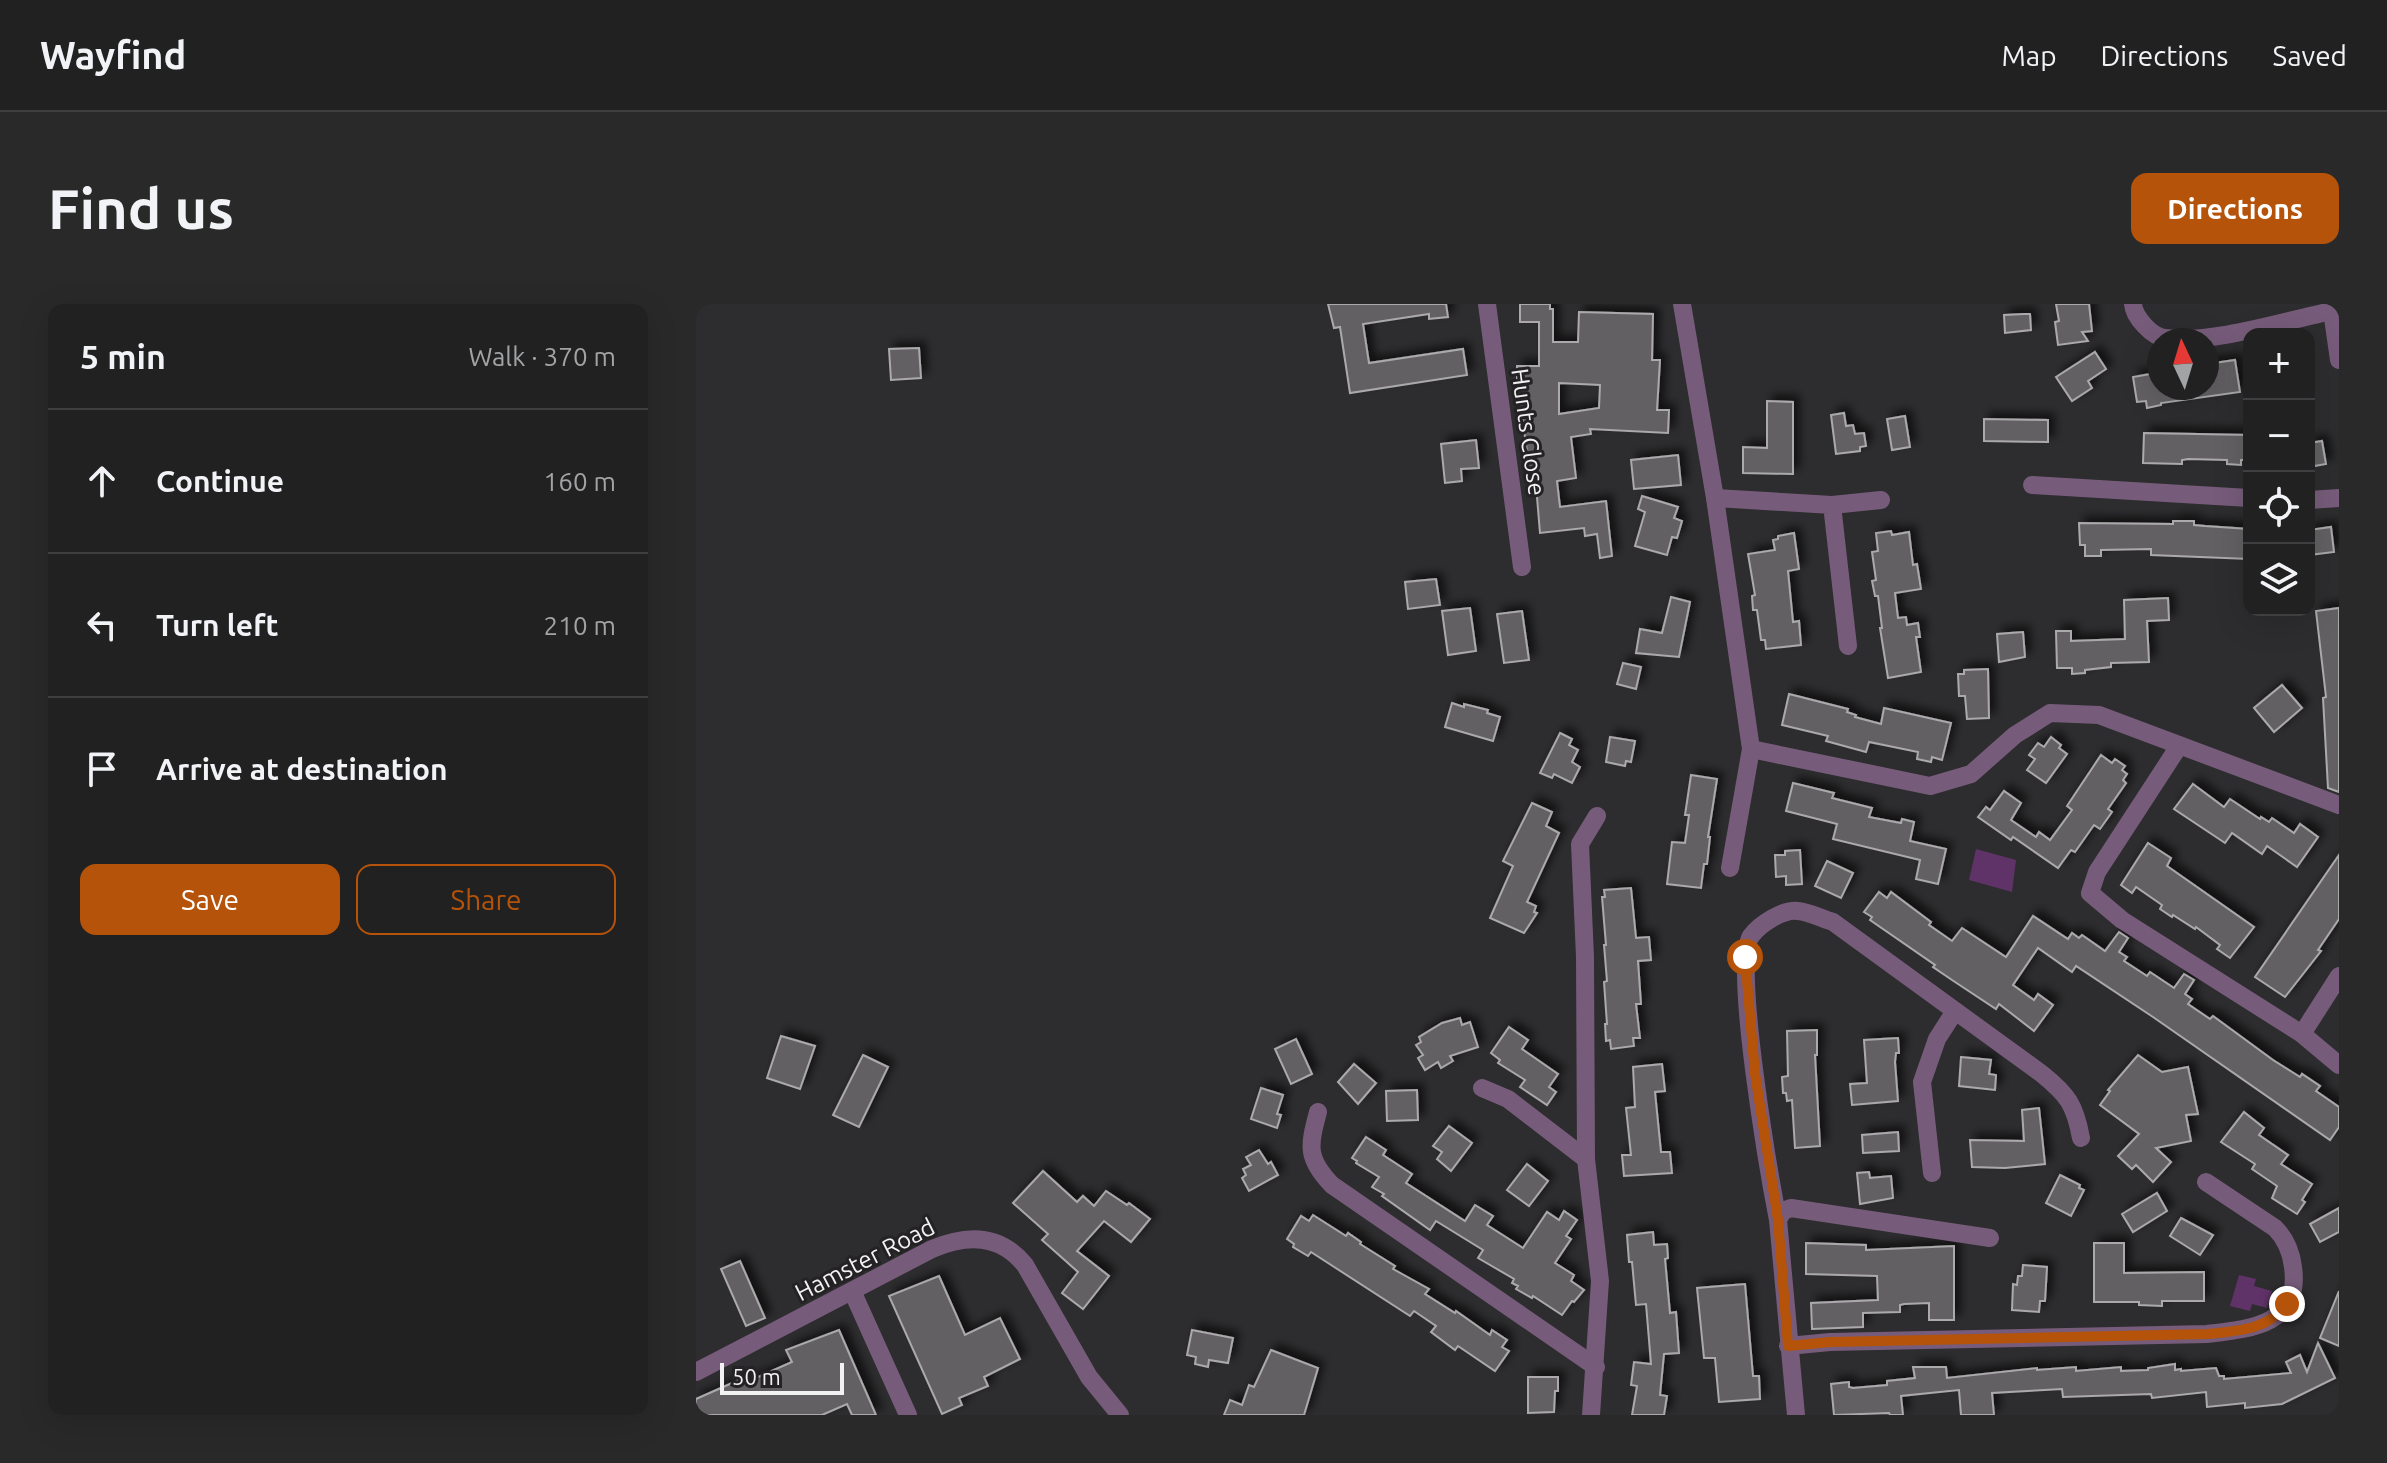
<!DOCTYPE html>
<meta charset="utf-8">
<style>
body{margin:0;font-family:Ubuntu,sans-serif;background:#2a292a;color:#f1f3f6}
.controls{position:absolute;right:24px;top:24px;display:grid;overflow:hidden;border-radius:16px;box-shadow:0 8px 32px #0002}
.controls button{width:72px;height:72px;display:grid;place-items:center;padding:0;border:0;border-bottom:2px solid #3f3e40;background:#222122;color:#f1f3f6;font:40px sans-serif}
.compass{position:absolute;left:1451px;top:24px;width:72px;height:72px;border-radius:50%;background:#222122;box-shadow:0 8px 32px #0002;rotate:356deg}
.scale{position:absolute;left:24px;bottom:20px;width:124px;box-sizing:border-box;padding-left:8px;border:4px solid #f3f2f3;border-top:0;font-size:22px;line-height:28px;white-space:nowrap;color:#f3f2f3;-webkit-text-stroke:6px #242224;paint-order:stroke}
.stop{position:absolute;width:24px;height:24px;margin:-18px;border:6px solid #b45309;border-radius:50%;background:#fff}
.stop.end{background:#b45309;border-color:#fff;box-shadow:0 2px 8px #0008}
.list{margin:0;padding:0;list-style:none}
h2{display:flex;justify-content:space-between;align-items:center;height:104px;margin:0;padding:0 32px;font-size:34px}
h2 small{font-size:26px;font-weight:400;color:#a2a3a5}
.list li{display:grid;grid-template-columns:52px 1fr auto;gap:24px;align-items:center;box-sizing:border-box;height:144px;padding:0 32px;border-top:2px solid #3f3e40}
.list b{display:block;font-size:30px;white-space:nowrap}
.list em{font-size:26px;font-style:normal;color:#a2a3a5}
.actions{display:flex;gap:16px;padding:24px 32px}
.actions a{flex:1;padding:18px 0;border:2px solid #b45309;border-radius:16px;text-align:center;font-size:28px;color:#b45309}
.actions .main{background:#b45309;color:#fff}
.icon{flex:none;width:44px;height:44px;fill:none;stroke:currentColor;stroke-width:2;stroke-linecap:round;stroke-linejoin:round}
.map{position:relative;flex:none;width:1643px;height:1111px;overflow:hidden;border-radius:16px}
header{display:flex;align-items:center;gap:48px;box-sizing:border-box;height:112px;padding:0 40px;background:#222122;border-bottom:2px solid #3f3e40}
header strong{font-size:38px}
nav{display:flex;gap:44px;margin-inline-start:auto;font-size:28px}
.intro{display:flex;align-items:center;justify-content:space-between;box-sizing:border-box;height:192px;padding:0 48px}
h1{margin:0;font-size:56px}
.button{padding:20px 36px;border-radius:16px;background:#b45309;color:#fff;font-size:28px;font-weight:700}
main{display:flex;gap:48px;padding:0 48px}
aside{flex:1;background:#222122;border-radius:16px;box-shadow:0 8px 32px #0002}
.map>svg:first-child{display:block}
.green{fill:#5f3367}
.building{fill:#626063;stroke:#aba9ab;stroke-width:2;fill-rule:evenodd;filter:url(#shadow)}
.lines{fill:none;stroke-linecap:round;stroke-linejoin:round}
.minor{stroke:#765c7a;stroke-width:18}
.route{stroke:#b45309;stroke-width:10}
.labels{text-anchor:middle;stroke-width:6;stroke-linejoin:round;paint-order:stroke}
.street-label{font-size:24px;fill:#f3f2f3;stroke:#242224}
</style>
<header>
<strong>Wayfind</strong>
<nav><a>Map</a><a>Directions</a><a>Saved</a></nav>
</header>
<div class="intro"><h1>Find us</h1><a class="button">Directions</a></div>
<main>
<aside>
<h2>5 min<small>Walk · 370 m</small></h2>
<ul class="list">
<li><svg class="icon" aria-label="ahead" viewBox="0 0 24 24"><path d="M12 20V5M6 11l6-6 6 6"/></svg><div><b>Continue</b></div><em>160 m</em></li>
<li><svg class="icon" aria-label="left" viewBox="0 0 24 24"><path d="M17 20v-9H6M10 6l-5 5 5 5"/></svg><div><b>Turn left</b></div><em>210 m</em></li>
<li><svg class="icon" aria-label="arrive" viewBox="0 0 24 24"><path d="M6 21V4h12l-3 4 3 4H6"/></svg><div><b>Arrive at destination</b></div></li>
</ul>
<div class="actions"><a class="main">Save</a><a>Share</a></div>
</aside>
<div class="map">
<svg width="1643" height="1111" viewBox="0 0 1643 1111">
<defs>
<filter id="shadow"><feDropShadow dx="6" dy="-6" stdDeviation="4" flood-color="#0009"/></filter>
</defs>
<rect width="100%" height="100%" fill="#2d2c2e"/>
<!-- green -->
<g class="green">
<polygon points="1280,545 1320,556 1316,588 1273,576"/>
<polygon points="1543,971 1560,975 1558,982 1576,987 1571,1004 1556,1000 1554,1007 1534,1002"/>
</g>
<!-- building -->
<g class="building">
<polygon points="632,0 750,0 752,13 733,15 733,10 667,20 673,59 767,45 771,71 654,89 644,23 638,24"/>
<path d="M824,0H854V5H857V38H882L883,8L957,10L956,56H964L961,106H973L972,129L894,125L895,130L875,133L880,174L861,177L864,203L910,197L916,252L904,254L901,230L889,232L888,224L844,229L839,169L830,170L828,155H832L823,89H821V62H843V18H824ZM863,79L904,81L903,104L863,110Z"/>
<polygon points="1360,0 1393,0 1396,27 1386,28 1392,37 1362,41 1359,18 1363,17"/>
<polygon points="1328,10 1334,10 1335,26 1309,29 1308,11"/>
<polygon points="223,44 225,74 195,76 193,45"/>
<polygon points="1399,48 1410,65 1392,77 1396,84 1376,97 1360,73"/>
<polygon points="1539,56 1544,88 1465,99 1465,101 1451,104 1450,97 1441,98 1437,73 1460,69 1463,84 1511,84 1511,60"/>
<polygon points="1071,97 1097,98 1097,170 1047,169 1047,143 1071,144"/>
<polygon points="1148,109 1150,122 1157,121 1159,130 1168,129 1170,142 1164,143 1164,147 1140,150 1135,111"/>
<polygon points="1209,112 1214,143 1196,146 1191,115"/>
<polygon points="1288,115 1352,116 1352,138 1288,137"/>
<polygon points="1448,129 1553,131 1553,156 1545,156 1545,161 1531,160 1531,156 1492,155 1486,156 1486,160 1447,159"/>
<polygon points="780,136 783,164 765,165 766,177 749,179 745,140"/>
<polygon points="1626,137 1630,160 1613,163 1613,139"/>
<polygon points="982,151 985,181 938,185 935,156"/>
<polygon points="946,192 982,203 978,214 986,217 981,234 976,233 971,251 939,242 949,208 942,205"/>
<polygon points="1477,217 1498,217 1498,221 1509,222 1553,225 1553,255 1455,251 1455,245 1405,246 1405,252 1389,252 1389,241 1384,241 1383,219 1477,220"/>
<polygon points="1635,223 1638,248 1613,251 1613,226"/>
<polygon points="1195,227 1196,231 1213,228 1217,261 1221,260 1225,285 1199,289 1202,314 1210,313 1211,321 1222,319 1224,333 1220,333 1225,368 1192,374 1184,324 1186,324 1182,292 1179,292 1176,277 1180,276 1176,248 1182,247 1180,229"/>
<polygon points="1098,229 1103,265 1092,267 1097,318 1103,317 1105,341 1070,345 1069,336 1065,336 1061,306 1057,306 1056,292 1059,291 1052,250 1079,246 1077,236 1082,235 1082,232"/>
<polygon points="740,275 744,301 712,305 709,278"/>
<polygon points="975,293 994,298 983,353 940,349 944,325 966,329"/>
<polygon points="1472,294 1473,316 1451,317 1453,358 1415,359 1415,363 1389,366 1389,369 1376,370 1376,364 1361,364 1360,327 1375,327 1375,337 1429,335 1428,296"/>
<polygon points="774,304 780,347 752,351 746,307"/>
<polygon points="1643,304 1643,488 1632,484 1627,394 1630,393 1620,307"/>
<polygon points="826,307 833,356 808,359 801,310"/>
<polygon points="1327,328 1329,353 1303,358 1301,330"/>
<polygon points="927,359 945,363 940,385 921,380"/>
<polygon points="1292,365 1293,414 1271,415 1269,392 1263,392 1262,370 1268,370 1268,366"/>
<polygon points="1586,381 1606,404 1578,428 1558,404"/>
<polygon points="1093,390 1152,405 1151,408 1160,411 1159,413 1185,420 1188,404 1255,419 1246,456 1236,453 1235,458 1221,455 1222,448 1173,438 1170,448 1130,437 1132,432 1086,421"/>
<polygon points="756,399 768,403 768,400 792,406 791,409 804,413 797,437 749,423"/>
<polygon points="864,429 876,435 873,441 882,446 876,458 884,463 876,479 858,470 856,474 844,469"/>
<polygon points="914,433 939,437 935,458 930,457 929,462 910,458"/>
<polygon points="1355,433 1365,441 1363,444 1371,450 1350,479 1331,466 1339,455 1333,451 1342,439 1348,443"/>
<polygon points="1405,451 1416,459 1419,455 1429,462 1426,466 1431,470 1427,476 1430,479 1412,505 1416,508 1404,525 1398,521 1379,548 1375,546 1362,564 1317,533 1315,536 1282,513 1290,503 1294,506 1308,487 1325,499 1315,516 1340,533 1343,528 1354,536 1376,506 1371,502"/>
<polygon points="995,471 1021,475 1012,533 1014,533 1011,560 1008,560 1005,584 971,580 976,538 989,539 993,511 989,511"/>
<polygon points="1097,479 1138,489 1136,494 1176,504 1173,513 1205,519 1206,515 1218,518 1214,537 1250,545 1242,580 1220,575 1224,556 1137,535 1141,520 1090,507"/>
<polygon points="1497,480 1528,503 1534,495 1564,515 1565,513 1573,518 1576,514 1598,529 1604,520 1622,533 1601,563 1571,542 1566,550 1536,529 1529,539 1478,505"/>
<polygon points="836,499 856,508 850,522 863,529 831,598 840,602 838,608 841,609 828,629 794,614 817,562 807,557"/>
<polygon points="1452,539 1475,554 1471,562 1558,623 1534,654 1521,645 1524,641 1500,623 1499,625 1477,611 1476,613 1464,605 1466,601 1440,583 1436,589 1425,581"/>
<polygon points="1104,546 1106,580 1090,581 1090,572 1080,573 1079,551 1089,551 1089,547"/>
<polygon points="1643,551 1643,615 1622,646 1625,647 1589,693 1559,673"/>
<polygon points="1131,557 1157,569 1145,594 1119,582"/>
<polygon points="935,584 940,634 953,633 955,656 942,657 945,700 940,700 944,734 937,734 938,742 915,745 914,736 910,737 909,720 911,720 908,678 911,677 908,641 910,641 906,593 909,593 908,586"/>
<polygon points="1183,588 1191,594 1195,588 1235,618 1233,621 1256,637 1266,624 1310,653 1337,612 1372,635 1376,629 1383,634 1386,631 1409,647 1423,628 1432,634 1423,648 1431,653 1428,657 1451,672 1454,668 1478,684 1488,670 1498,676 1489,690 1496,695 1492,700 1514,715 1517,712 1577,756 1604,773 1606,770 1624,782 1620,787 1643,803 1643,823 1634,836 1457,713 1380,662 1376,668 1342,644 1317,681 1338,696 1342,690 1357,701 1338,727 1303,700 1300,705 1259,678 1237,663 1239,661 1174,616 1176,613 1168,608"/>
<polygon points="764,714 766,721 774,718 782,743 754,752 757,757 745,764 742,758 729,766 722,754 727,751 720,741 725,738 723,733 746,719"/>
<polygon points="813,723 832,736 826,745 862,770 853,783 860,788 851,801 824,783 829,776 802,759 804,756 795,749"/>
<polygon points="1121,726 1121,751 1119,751 1124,842 1099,844 1096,796 1091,797 1090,789 1087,789 1086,773 1092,772 1091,727"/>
<polygon points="85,732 119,742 104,785 71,774"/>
<polygon points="1202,734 1203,749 1200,749 1199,758 1202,797 1156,801 1154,780 1171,779 1168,736"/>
<polygon points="600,735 616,770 595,780 579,745"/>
<polygon points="167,751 192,763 163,823 137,811"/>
<polygon points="1442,751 1466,768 1492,763 1502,810 1490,811 1495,837 1460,844 1475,858 1457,878 1440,861 1436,865 1422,852 1443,830 1404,801 1414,787 1412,786"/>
<polygon points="1265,753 1295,756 1293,770 1300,771 1299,786 1263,782"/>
<polygon points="658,760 680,779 662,800 642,778"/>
<polygon points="966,760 969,787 959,788 965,848 974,848 976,869 928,872 926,851 935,851 930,804 939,803 937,763"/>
<polygon points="565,784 587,791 581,810 585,811 581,824 555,815"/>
<polygon points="721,786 722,816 691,817 690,787"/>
<polygon points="1343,804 1349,860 1309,864 1276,863 1274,836 1328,837 1326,806"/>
<polygon points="1548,808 1568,824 1563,831 1592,851 1585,860 1616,880 1606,896 1609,898 1601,910 1576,894 1581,882 1556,865 1559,860 1525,838"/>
<polygon points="753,822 776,839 755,867 741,855 746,848 737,842"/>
<polygon points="1202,828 1203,847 1167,849 1166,831"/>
<polygon points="670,833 690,846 687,851 716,870 710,879 769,917 779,901 797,912 791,921 827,944 851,908 863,916 868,907 881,916 870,932 875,935 859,959 878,971 875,977 888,986 878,998 876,997 866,1011 837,992 836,994 820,985 822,982 816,979 818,975 782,954 787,946 740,917 734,926 686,892 688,890 676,883 683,873 660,859 661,857 656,854"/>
<polygon points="563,846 572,860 575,858 582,871 553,887 546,874 550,871 547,865 555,861 550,853"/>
<polygon points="831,860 852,877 833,902 811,886"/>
<polygon points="347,867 381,898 387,892 398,902 410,887 431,901 433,899 454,915 435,938 408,917 381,947 413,972 387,1005 366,989 382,968 346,936 352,930 317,899"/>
<polygon points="1173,868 1174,874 1195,872 1197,894 1164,900 1161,869"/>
<polygon points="1364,871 1384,881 1383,884 1388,886 1375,912 1350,899"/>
<polygon points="1461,889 1471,907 1437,928 1426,910"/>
<polygon points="1643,904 1643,928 1624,938 1614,920"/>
<polygon points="617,911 650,932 652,929 665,938 664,940 699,962 697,965 733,985 729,990 759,1009 760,1007 794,1031 796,1026 811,1036 806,1043 813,1047 799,1067 762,1042 759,1046 735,1028 740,1022 718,1007 714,1012 615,948 612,952 597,943 598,940 591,935 605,912 613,917"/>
<polygon points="1485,914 1517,931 1504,951 1474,932"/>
<polygon points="957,928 958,941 971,940 972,954 969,955 974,1009 980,1008 983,1049 968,1050 964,1091 971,1092 968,1111 936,1111 941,1082 935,1081 938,1058 955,1060 950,1000 940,1001 936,958 933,958 931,931"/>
<polygon points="1110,939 1170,941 1170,946 1258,942 1258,1016 1233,1016 1233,999 1208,1000 1204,1001 1204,1008 1167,1009 1167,1023 1116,1025 1115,999 1182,996 1181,972 1110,970"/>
<polygon points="1398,939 1428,939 1428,969 1508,968 1508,997 1466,997 1466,1002 1443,1001 1443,998 1398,998"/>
<polygon points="44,957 69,1014 50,1022 25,965"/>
<polygon points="1327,961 1351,963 1349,997 1344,997 1343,1008 1316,1006 1317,980 1321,981 1322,972 1326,972"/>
<polygon points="243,972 269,1031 304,1014 324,1055 288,1073 292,1082 263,1094 266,1101 246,1110 193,992"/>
<polygon points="1049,980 1057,1072 1063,1072 1064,1095 1023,1098 1019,1054 1008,1054 1001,984"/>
<polygon points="1643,987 1643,1042 1624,1034"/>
<polygon points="143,1026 180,1111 156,1111 151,1100 126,1111 0,1111 0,1095 43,1076 44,1081 96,1058 90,1046"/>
<polygon points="496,1026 537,1034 532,1059 513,1056 512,1063 499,1060 500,1053 491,1051"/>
<polygon points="1622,1039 1639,1074 1586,1100 1549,1104 1549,1099 1511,1103 1510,1088 1456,1094 1455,1090 1367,1093 1366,1085 1296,1089 1298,1111 1265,1111 1263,1086 1205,1092 1207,1111 1194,1111 1193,1109 1138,1111 1135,1080 1153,1078 1153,1083 1157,1084 1191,1081 1191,1077 1219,1074 1217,1063 1250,1063 1251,1074 1341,1064 1341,1066 1380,1063 1380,1067 1425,1063 1425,1067 1452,1066 1452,1064 1479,1060 1479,1066 1485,1065 1485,1067 1520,1064 1523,1072 1528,1072 1528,1075 1595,1069 1590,1058 1604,1051 1611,1068"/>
<polygon points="575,1046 622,1064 608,1111 528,1111 534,1096 546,1101 553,1081 558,1083"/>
<polygon points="832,1073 862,1073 862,1087 859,1087 858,1108 832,1109"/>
</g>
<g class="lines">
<!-- minor -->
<g class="minor">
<polyline points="791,0 826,263"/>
<polyline points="986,0 1019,194 1055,445 1034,564"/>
<path d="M1437,0C1438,13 1456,33 1469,34C1517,40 1588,17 1636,7"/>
<polyline points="1635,0 1643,56"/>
<polyline points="1336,181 1553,194"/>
<polyline points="1019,194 1136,201 1152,342"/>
<polyline points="1613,196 1643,194"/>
<polyline points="1136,201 1185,196"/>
<polyline points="1483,442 1401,568 1394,589 1426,616 1606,730 1643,761"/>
<polyline points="1055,445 1234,482 1275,470 1319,431 1354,409 1403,411 1643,501"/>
<polyline points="1606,730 1643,672"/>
<polyline points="786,784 812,795 890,855"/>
<path d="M622,808C613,842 610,854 636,881L900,1063"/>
<polyline points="1236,869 1226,778 1241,735 1259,707"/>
<path d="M1082,916C1074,875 1036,657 1055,632C1064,620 1087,605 1102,607C1114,608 1126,615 1137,618L1346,770C1372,791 1379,801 1385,834"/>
<polyline points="157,989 212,1111"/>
<path d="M1092,1042L1134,1038L1511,1030C1554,1025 1605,1021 1597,963C1595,947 1590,935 1579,924L1510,878"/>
<path d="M0,1068L236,945C271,930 304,930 329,961L393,1073L424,1111"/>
<polyline points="895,1111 904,977 890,855 889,653 884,540 901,512"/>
<polyline points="1100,1111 1082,916 1087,907 1095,904 1294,934"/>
</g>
</g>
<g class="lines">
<!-- route -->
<path class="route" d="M1049,653L1059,770L1082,916L1092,1042L1134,1038L1511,1030C1542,1027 1572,1026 1591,1000"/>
</g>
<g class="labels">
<!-- street labels -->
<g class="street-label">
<text transform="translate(832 128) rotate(82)" y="8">Hunts Close</text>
<text transform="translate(169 956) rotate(-27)" y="8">Hamster Road</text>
</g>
</g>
</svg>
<div class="controls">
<button>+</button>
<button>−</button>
<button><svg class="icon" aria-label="locate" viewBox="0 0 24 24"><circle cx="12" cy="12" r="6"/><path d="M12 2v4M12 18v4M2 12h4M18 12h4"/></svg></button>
<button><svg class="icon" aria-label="layers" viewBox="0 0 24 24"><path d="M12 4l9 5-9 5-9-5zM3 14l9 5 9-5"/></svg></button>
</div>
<svg class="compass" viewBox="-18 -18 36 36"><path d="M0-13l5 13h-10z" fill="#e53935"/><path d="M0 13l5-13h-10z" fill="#a2a3a5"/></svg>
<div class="scale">50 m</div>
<div class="stop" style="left:1049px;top:653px"></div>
<div class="stop end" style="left:1591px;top:1000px"></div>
</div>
</main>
